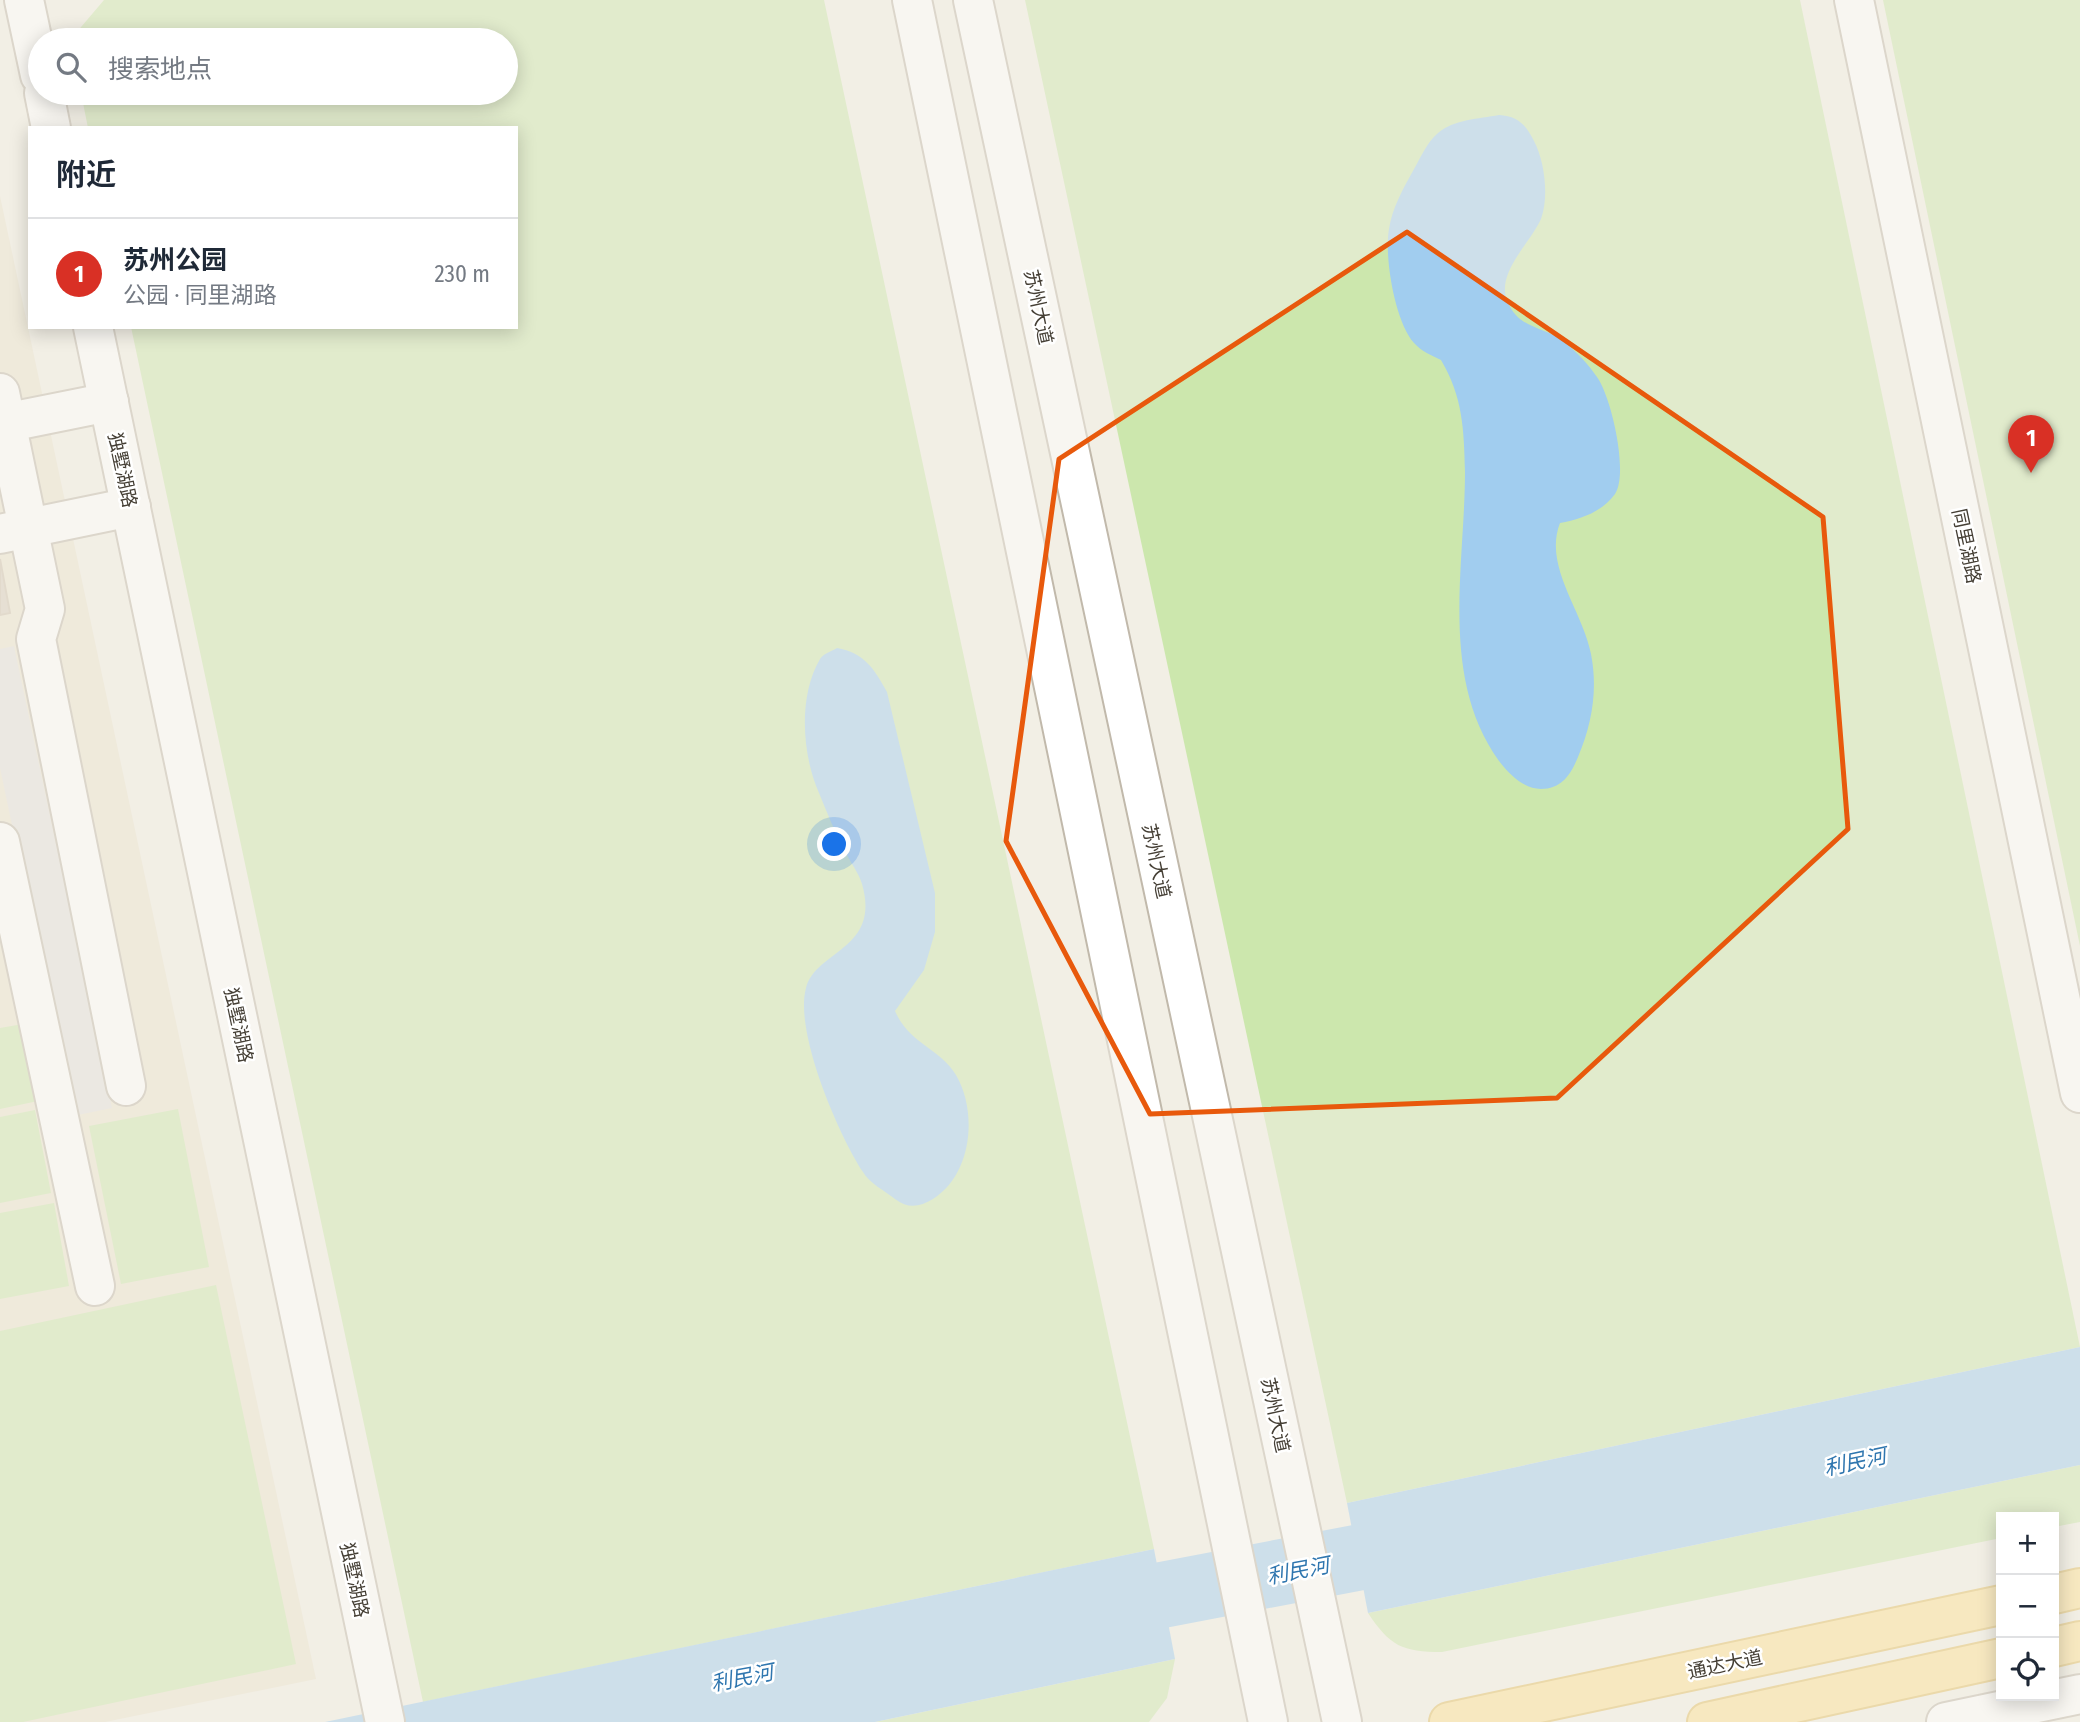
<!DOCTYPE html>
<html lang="zh">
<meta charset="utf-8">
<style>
body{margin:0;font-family:"Fira Sans Condensed","Noto Sans SC",sans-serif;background:#f2f2f3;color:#1f2937}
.controls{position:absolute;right:21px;bottom:21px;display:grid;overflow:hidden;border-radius:0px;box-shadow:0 4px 18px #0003}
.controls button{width:63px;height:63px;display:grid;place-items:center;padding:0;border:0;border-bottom:2px solid #e0e1e3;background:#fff;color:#1f2937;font:35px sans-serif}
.you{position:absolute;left:835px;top:845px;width:24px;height:24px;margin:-18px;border:5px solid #fff;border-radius:50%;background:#1a73e8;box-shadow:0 0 0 10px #1a73e833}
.badge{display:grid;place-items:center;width:46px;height:46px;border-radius:50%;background:#d93025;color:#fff;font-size:23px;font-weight:700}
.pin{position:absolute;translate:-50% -58px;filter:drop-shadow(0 2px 4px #0008)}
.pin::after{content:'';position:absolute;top:37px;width:24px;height:21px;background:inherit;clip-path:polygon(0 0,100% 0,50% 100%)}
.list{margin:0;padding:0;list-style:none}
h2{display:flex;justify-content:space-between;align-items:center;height:91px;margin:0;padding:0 28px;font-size:30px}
h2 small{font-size:23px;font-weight:400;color:#747a83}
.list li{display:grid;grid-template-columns:46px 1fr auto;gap:21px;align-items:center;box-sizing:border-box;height:112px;padding:0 28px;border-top:2px solid #e0e1e3}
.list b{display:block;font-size:26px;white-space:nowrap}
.list p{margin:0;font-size:23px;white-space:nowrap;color:#747a83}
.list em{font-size:23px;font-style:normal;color:#747a83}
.icon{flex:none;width:38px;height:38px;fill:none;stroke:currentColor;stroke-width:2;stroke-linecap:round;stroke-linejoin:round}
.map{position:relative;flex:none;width:2080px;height:1722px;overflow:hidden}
.search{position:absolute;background:#fff;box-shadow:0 4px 18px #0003;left:28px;top:28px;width:490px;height:77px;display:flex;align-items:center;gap:18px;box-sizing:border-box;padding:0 24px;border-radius:38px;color:#747a83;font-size:26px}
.panel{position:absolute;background:#fff;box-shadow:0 4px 18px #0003;left:28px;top:126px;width:490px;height:203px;border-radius:0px}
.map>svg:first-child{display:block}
.education{fill:#ebe4cf}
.green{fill:#cce7ad}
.parking{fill:#e3e1dd}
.water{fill:#a1cdef}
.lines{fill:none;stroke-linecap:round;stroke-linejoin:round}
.river{stroke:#a1cdef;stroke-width:66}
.building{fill:#d7cdbd;stroke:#cec2ae;stroke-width:2}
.minor-casing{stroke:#c1b9ab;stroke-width:42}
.major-casing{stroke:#e2bf63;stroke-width:42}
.minor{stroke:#fff;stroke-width:38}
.major{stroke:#fde193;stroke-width:38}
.marked{fill:none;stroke:#e8590c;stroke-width:5;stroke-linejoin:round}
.labels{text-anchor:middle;stroke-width:5;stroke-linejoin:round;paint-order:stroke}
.street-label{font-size:19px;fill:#453f35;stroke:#fff}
.water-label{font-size:21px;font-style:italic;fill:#2f76af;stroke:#fff}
</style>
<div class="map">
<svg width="2080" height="1722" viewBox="0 0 2080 1722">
<rect width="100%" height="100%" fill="#f2efe5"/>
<!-- education -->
<polygon class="education" points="0,196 316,1679 105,1722 0,1722"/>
<!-- green -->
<g class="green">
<polygon points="104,0 824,0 1154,1549 423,1702 131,327 516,327 516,128 88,128 81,93 506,93 506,40 70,40"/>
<polygon points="1025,0 1800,0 2080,1347 1347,1503"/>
<polygon points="1883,0 2080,0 2080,946"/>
<polygon points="23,1024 38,1101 0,1109 0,1028"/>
<polygon points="178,1109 209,1267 121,1284 89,1126"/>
<polygon points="35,1110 51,1193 0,1203 0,1117"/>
<polygon points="54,1203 69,1286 0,1299 0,1213"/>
<polygon points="216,1285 296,1664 23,1722 0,1722 0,1331"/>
<path d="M2080,1465V1522L2054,1527V1517H2001V1538L1442,1652C1402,1652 1390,1646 1368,1613Z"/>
<polygon points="1175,1659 1167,1698 1149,1722 875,1722"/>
</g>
<!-- parking -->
<polygon class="parking" points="14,646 112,1108 73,1116 0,768 0,649"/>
<!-- water -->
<g class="water">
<path d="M1499,115C1518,116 1526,125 1534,141C1545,162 1549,197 1541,219C1531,242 1496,273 1507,300C1518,330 1543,325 1564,342C1575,350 1589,365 1597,377C1611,396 1629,473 1615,494C1602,512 1581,519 1560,523C1543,566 1583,611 1591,654C1598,690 1592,724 1578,757C1571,774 1562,789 1541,789C1524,789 1510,775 1499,761C1439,678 1465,566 1465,472C1464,430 1463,397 1441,360C1431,355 1422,352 1414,343C1395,322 1384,257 1389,229C1392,208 1404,187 1414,169C1421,157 1427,142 1438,133C1455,119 1478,119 1499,115Z"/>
<path d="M837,648C864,653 874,668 887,692L935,893V932L924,970L895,1011C910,1045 939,1047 956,1075C978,1112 972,1175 933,1199C920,1207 908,1209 895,1199C885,1191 869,1183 863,1172C838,1134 794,1031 806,988C816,950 881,950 862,884C859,873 850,862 845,851C835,832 827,813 819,793C802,755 798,696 820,659C823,654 832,651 837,648Z"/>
<polygon points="2080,1347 2080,1465 1368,1613 1347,1503"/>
<polygon points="1154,1549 1175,1659 875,1722 325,1722"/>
</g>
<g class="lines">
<!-- river -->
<polyline class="river" points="1073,1612 1445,1541"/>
</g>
<!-- building -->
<polygon class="building" points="0,559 10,613 0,615"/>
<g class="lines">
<defs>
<g id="minor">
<polyline points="24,0 40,75"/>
<polyline points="912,0 1268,1722"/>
<polyline points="973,0 1342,1722"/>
<polyline points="1854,0 2080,1093"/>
<polyline points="44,93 51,128"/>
<polyline points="93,327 385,1722"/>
<polyline points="0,393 45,609 36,639 126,1086"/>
<polyline points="0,424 109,402"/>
<polyline points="0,534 131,507"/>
<polyline points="0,842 95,1286"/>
<polyline points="1946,1722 2080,1694"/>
</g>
<g id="major">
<polyline points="2054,1594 2080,1588"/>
<polyline points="2054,1647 2080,1641"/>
<polyline points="1449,1722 2001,1605"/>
<polyline points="1707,1722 2001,1658"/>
</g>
</defs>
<!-- minor casing -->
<use href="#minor" class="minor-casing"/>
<!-- major casing -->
<use href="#major" class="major-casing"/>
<!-- minor -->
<use href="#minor" class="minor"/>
<!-- major -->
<use href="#major" class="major"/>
</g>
<!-- marked area -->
<path d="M0 0H2080V1722H0ZM1407,232L1823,517L1848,829L1557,1098L1150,1114L1006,841L1059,459Z" fill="#f2efe5" fill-opacity=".55" fill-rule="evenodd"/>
<path class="marked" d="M1407,232L1823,517L1848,829L1557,1098L1150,1114L1006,841L1059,459Z"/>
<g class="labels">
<!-- street labels -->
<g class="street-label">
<text transform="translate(1039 307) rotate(78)" y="7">苏州大道</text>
<text transform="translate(123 470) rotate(78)" y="7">独墅湖路</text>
<text transform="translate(1967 546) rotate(78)" y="7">同里湖路</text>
<text transform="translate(1157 861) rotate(78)" y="7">苏州大道</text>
<text transform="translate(239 1025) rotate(78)" y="7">独墅湖路</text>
<text transform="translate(1276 1415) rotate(78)" y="7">苏州大道</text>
<text transform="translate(355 1580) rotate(78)" y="7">独墅湖路</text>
<text transform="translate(1725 1664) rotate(-12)" y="7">通达大道</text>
</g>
<!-- water labels -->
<g class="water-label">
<text transform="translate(1855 1462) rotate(-12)" y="7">利民河</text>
<text transform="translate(1298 1571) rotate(-11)" y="7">利民河</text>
<text transform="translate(742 1678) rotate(-11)" y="7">利民河</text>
</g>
</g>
</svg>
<div class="controls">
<button>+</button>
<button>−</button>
<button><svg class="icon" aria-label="locate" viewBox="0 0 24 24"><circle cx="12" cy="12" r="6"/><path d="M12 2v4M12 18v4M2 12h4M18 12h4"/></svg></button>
</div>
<div class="you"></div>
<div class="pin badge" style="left:2031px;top:473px">1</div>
<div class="search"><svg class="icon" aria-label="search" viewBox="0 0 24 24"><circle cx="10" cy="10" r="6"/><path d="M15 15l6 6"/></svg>搜索地点</div>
<section class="panel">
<h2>附近<small></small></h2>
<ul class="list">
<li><span class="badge">1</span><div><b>苏州公园</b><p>公园 · 同里湖路</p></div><em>230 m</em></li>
</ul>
</section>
</div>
